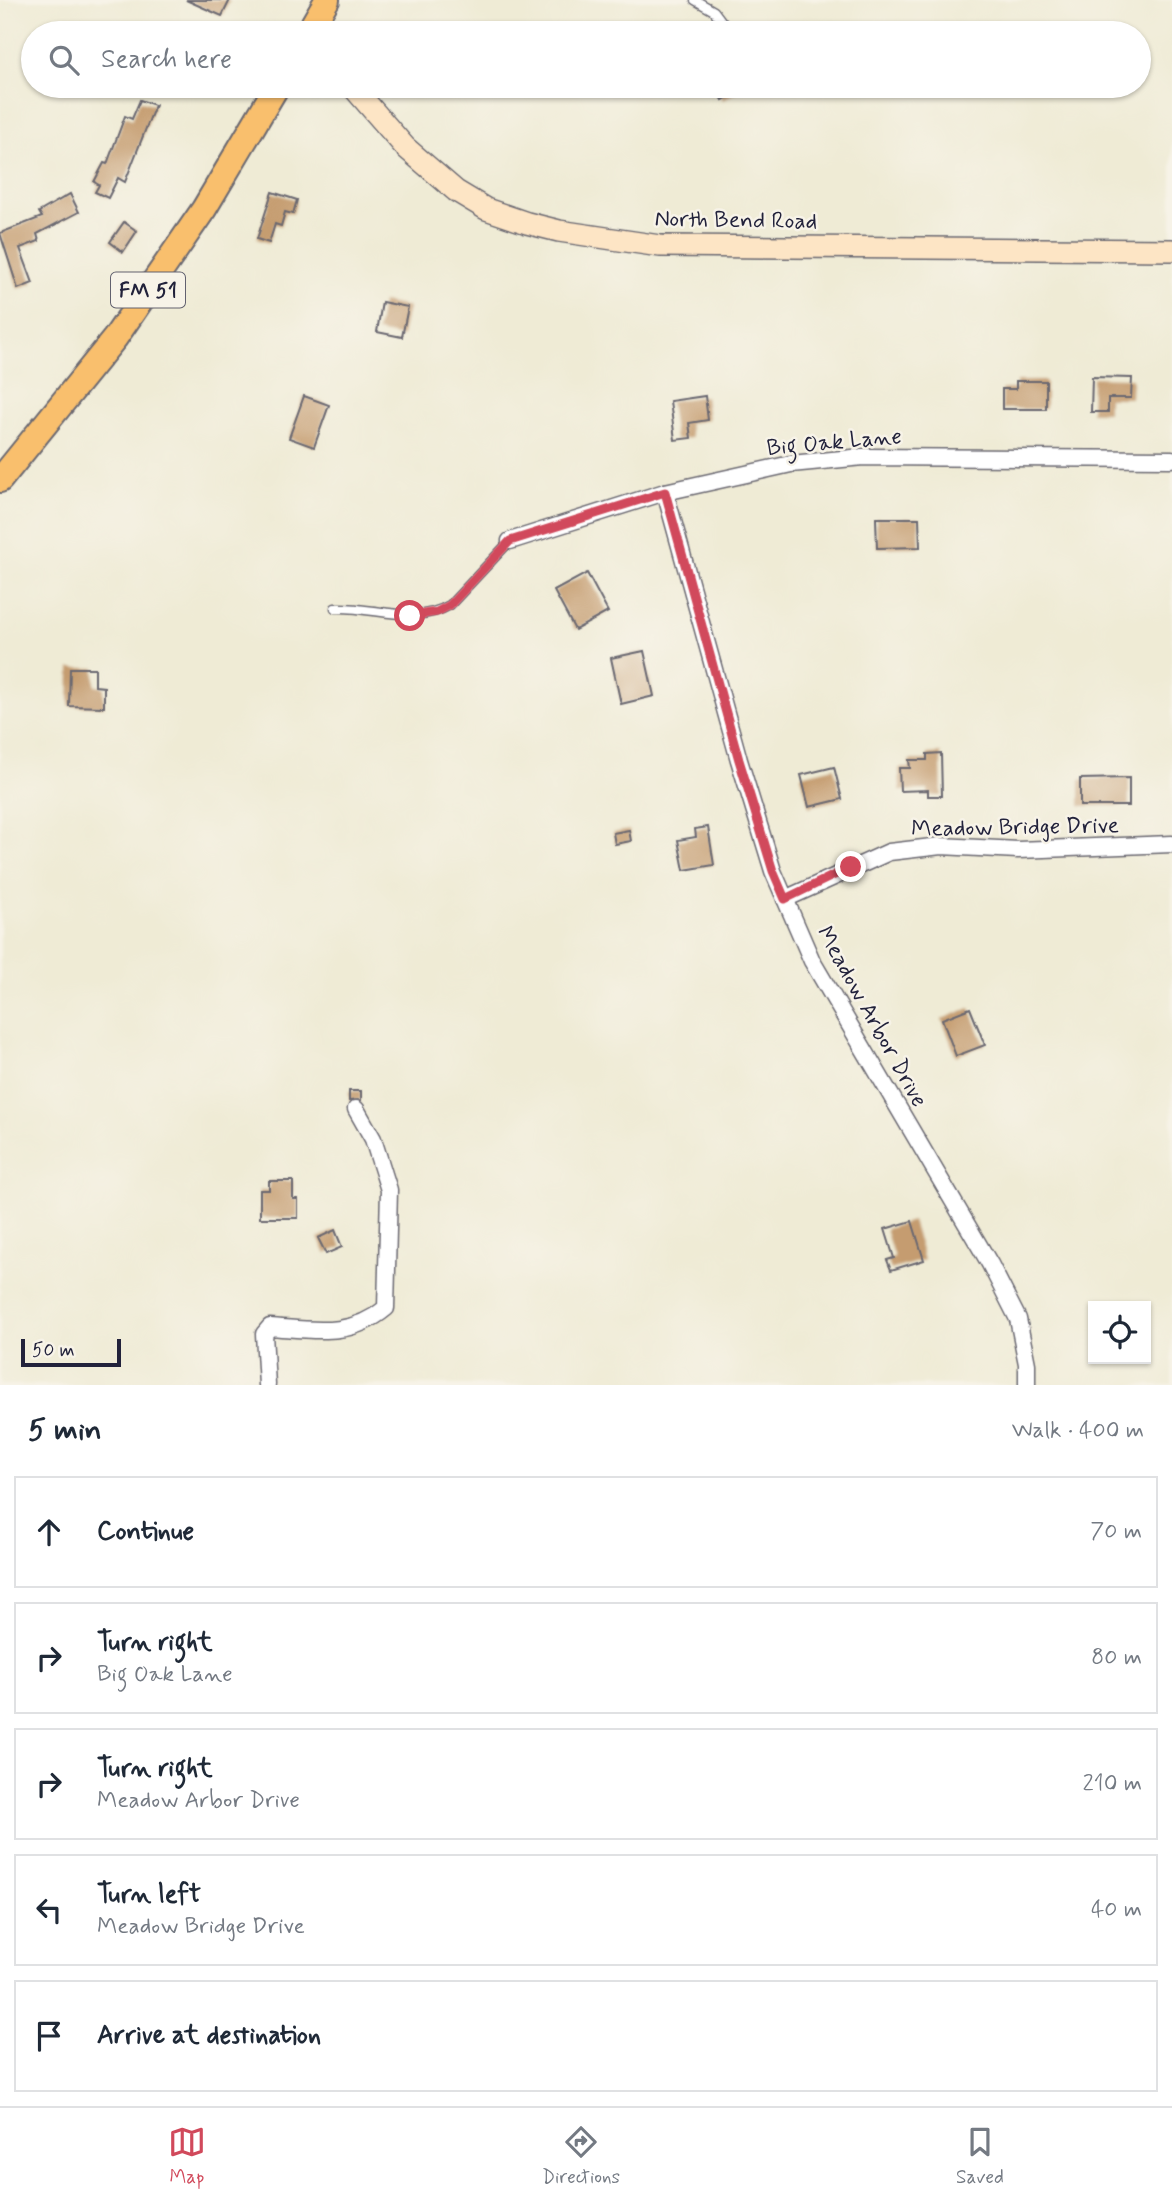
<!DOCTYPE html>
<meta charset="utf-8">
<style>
body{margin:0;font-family:Mynerve,sans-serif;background:#f6f6f7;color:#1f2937}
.controls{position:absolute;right:21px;bottom:21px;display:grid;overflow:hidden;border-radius:0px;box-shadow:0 2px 5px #0004}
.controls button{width:63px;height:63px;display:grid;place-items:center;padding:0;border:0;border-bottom:2px solid #e0e1e3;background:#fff;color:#1f2937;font:35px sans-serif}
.scale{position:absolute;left:21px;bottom:18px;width:100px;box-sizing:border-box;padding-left:7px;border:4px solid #22223b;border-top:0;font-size:19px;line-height:24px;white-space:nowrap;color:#22223b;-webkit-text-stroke:5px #f7f3e8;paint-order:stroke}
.stop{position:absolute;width:21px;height:21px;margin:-16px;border:5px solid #d1495b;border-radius:50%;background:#fff}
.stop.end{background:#d1495b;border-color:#fff;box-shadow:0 2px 7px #0008}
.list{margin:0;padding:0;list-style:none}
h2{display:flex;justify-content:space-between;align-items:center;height:91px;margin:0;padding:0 28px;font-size:30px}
h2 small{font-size:23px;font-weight:400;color:#747a83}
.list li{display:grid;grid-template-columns:46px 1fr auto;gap:21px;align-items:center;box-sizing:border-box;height:112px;margin:0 14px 14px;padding:0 14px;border:2px solid #e0e1e3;border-radius:0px}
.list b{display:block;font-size:26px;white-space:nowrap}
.list p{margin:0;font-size:23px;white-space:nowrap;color:#747a83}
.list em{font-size:23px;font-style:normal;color:#747a83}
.icon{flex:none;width:38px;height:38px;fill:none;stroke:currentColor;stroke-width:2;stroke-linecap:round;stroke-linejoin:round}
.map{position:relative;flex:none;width:1172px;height:1385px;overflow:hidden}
.search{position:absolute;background:#fff;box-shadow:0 2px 5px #0004;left:21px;right:21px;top:21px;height:77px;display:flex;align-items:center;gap:18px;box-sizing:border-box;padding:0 24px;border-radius:38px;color:#747a83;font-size:26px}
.sheet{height:721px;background:#fff}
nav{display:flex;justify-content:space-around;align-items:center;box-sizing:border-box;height:98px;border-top:2px solid #e0e1e3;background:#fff;font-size:19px;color:#747a83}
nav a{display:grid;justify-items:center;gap:4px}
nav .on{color:#d1495b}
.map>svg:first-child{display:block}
.building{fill:#c59c70}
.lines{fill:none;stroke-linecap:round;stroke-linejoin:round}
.lane-casing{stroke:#6a6871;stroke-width:11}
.street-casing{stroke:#6a6871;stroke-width:19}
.secondary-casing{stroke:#6a6871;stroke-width:24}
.primary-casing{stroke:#6a6871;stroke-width:28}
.lane{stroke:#fff;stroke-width:8}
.street{stroke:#fff;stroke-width:16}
.secondary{stroke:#fde5c5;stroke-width:21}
.primary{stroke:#f9bf6d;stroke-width:24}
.route{stroke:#d1495b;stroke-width:9}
.labels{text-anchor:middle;stroke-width:5;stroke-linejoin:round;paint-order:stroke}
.shield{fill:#f7f3e8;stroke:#62616f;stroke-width:2}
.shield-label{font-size:21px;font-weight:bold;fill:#22223b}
.street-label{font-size:23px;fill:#22223b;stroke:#f7f3e8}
</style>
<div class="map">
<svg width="1172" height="1385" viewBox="0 0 1172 1385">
<rect width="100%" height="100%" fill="#f7f3e8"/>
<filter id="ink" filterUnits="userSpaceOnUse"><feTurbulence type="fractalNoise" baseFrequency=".0143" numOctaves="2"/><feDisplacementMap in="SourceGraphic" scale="14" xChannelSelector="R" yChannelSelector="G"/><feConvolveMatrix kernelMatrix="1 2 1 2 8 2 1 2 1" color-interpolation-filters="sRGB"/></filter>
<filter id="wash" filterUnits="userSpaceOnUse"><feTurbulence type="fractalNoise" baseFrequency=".00686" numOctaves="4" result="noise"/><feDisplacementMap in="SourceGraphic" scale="28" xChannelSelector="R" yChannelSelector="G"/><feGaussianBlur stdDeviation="1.57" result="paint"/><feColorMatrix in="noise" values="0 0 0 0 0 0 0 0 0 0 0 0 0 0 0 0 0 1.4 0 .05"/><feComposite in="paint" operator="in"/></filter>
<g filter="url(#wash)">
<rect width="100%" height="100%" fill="#efebd5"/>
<g id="blocks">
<!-- building -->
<g class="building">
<polygon points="186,0 230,0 222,16"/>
<polygon points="715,86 746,86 723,100"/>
<polygon points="140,100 155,105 125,182 118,178 108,198 95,192 99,185 94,182 104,163 107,164 125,116 132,119"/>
<polygon points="272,192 297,200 293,214 285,212 281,226 275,224 269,243 257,239"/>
<polygon points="70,194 79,212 37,234 39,241 20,248 33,283 18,289 0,233 42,217 39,212"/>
<polygon points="124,222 137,231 123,252 110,242"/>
<polygon points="382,302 408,307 402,337 377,332"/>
<polygon points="1092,377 1132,378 1131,398 1108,398 1108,412 1091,412"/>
<polygon points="1016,381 1046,381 1046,409 1002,409 1002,389 1016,389"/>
<polygon points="304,396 329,405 314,447 289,438"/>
<polygon points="705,396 708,420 689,423 691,438 675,440 670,401"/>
<polygon points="876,518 919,518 920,547 877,548"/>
<polygon points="587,573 608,612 575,630 554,591"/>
<polygon points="644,651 654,696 621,704 611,658"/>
<polygon points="70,668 95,668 95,686 104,687 104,707 69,706"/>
<polygon points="941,753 942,796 928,796 928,790 900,791 899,768 910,768 909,760 927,760 927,754"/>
<polygon points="834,767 842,799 809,807 801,775"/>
<polygon points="1129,778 1129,806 1080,806 1080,779"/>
<polygon points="708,827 714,865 684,870 678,840 696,837 695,829"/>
<polygon points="629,830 631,841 615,844 613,833"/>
<polygon points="970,1008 985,1045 956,1056 942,1019"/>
<polygon points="349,1091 361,1091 361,1100 349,1101"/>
<polygon points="269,1181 293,1181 293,1199 298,1199 298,1218 260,1218 260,1190 269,1190"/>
<polygon points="912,1221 924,1260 891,1270 887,1260 894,1258 885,1229"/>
<polygon points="335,1230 342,1247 326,1254 318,1238"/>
</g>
</g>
</g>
<g filter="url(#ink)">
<use href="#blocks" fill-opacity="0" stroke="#6a6871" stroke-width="2"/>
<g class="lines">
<defs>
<g id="lane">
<polyline points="695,0 714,11 723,23"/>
<path d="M335,608C374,606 414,626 450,605L510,541"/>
</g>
<g id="street">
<polyline points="665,492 739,760 773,871 812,961 990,1264 1018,1319 1027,1364 1027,1385"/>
<polyline points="510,541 665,492 791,464 863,457 1172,459"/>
<polyline points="785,899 889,852 941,846 1018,850 1172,844"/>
<path d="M267,1385L264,1334L270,1327C314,1330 350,1338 386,1308L389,1190L373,1139L356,1109"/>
</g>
<polyline id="secondary" points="352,86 405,147 456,191 486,209 527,223 559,231 660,246 1172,250"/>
<g id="primary">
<polyline points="308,33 327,0"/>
<polyline points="0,480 115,338 204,209 277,86"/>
</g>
</defs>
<!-- lane casing -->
<use href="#lane" class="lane-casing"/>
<!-- street casing -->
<use href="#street" class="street-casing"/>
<!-- secondary casing -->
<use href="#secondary" class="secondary-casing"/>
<!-- primary casing -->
<use href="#primary" class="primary-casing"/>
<!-- lane -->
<use href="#lane" class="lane"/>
<!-- street -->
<use href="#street" class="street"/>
<!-- secondary -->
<use href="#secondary" class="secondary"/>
<!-- primary -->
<use href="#primary" class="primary"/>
</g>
</g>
<g class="lines" filter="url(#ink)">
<!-- route -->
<polyline class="route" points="410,616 437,612 450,605 510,541 665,492 739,760 773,871 785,899 851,867"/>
</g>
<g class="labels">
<!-- shield labels -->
<rect class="shield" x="111" y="272.5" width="74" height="35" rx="5"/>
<g class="shield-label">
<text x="148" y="297">FM 51</text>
</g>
<!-- street labels -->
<g class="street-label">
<text transform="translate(736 219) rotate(1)" y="8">North Bend Road</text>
<text transform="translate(834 441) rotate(-5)" y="8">Big Oak Lane</text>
<text transform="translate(1015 826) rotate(-1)" y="8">Meadow Bridge Drive</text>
<text transform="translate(873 1016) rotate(61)" y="8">Meadow Arbor Drive</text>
</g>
</g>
</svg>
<div class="controls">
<button><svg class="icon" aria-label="locate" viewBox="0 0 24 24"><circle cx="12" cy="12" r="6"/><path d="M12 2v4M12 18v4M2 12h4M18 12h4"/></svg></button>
</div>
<div class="scale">50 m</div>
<div class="stop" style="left:410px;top:616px"></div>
<div class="stop end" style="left:851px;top:867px"></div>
<div class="search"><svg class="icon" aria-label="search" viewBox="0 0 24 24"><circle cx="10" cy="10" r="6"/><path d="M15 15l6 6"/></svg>Search here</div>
</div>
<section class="sheet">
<h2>5 min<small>Walk · 400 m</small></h2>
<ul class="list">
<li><svg class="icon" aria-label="ahead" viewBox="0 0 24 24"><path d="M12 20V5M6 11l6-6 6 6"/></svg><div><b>Continue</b></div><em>70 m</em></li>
<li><svg class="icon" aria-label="right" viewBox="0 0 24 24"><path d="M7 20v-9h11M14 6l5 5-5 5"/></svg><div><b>Turn right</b><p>Big Oak Lane</p></div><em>80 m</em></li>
<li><svg class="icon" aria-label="right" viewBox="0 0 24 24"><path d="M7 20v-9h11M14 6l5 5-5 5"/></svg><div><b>Turn right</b><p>Meadow Arbor Drive</p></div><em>210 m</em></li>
<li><svg class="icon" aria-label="left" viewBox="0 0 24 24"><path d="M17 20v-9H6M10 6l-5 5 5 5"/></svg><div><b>Turn left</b><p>Meadow Bridge Drive</p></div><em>40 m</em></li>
<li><svg class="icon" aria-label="arrive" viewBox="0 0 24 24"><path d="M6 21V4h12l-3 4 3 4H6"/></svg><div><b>Arrive at destination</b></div></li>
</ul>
</section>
<nav>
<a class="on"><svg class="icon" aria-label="map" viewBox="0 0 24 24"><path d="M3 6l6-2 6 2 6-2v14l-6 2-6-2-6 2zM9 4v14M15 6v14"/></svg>Map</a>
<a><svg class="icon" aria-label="directions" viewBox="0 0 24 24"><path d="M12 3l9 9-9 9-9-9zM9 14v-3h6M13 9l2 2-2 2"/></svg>Directions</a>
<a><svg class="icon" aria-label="saved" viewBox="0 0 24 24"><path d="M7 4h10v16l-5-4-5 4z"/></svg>Saved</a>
</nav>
